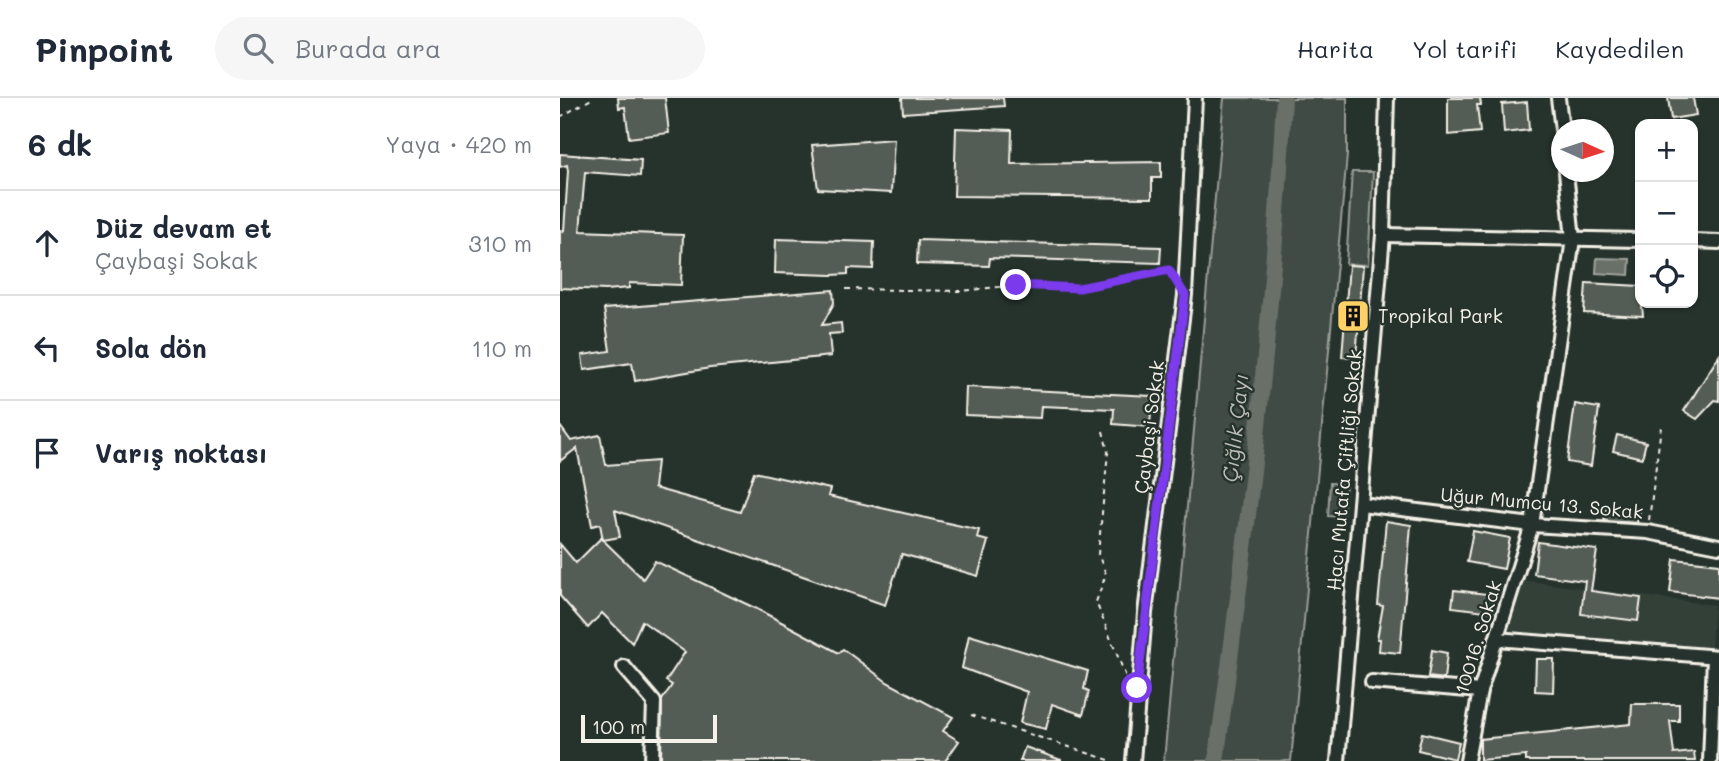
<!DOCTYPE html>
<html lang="tr">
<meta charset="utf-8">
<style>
body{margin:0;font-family:Mali,sans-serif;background:#f6f6f7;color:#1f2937}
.controls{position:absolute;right:21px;top:21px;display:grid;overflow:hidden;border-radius:14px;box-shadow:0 2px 5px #0004}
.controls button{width:63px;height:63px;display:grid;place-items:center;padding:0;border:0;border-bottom:2px solid #e0e1e3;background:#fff;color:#1f2937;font:35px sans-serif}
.compass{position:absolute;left:991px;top:21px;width:63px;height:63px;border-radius:50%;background:#fff;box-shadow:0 2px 5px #0004;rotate:93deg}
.scale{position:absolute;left:21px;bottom:18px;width:136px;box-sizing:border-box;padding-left:7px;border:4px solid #f4f1e8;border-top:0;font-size:19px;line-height:24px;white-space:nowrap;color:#f4f1e8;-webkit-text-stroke:5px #26332d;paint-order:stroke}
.stop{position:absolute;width:21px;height:21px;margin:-16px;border:5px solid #7c3aed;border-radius:50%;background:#fff}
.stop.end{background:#7c3aed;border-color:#fff;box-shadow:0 2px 7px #0008}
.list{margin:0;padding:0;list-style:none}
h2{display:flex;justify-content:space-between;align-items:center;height:91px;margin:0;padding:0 28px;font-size:30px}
h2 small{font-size:23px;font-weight:400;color:#747a83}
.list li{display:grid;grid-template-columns:46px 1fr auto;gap:21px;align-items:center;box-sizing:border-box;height:105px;padding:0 28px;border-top:2px solid #e0e1e3}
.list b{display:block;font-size:26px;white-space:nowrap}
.list p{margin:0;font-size:23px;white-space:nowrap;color:#747a83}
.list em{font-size:23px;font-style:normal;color:#747a83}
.icon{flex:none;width:38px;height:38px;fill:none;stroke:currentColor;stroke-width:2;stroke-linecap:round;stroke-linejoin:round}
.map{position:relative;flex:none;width:1159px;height:663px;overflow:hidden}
header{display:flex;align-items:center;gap:42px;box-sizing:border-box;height:98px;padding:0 35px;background:#fff;border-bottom:2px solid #e0e1e3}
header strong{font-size:33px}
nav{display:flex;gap:38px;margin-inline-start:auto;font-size:24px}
.search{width:490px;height:63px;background:#f6f6f7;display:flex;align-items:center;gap:18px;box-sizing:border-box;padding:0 24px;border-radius:38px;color:#747a83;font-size:26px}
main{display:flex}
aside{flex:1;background:#fff}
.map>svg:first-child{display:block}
.built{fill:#333f39}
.green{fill:#414b45;stroke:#9a9e96;stroke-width:2}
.water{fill:#676f68;stroke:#9fa39b;stroke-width:2}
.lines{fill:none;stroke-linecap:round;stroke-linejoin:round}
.river{stroke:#676f68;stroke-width:16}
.building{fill:#525c55;stroke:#f4f1e8;stroke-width:2}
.minor-casing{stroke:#f4f1e8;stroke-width:18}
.path{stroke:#f4f1e8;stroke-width:2;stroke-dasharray:5 5;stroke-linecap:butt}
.minor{stroke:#26332d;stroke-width:12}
.route{stroke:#7c3aed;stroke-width:9}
.labels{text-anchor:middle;stroke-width:5;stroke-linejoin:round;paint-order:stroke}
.poi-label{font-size:19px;fill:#f4f1e8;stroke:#26332d;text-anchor:start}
.street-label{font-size:19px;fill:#f4f1e8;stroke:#26332d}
.water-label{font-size:21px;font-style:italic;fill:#bcbdb5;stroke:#26332d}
</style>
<header>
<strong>Pinpoint</strong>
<div class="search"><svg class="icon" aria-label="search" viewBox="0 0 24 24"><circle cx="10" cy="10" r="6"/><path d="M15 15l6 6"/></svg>Burada ara</div>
<nav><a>Harita</a><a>Yol tarifi</a><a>Kaydedilen</a></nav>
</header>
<main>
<aside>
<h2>6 dk<small>Yaya · 420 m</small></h2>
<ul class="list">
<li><svg class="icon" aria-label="ahead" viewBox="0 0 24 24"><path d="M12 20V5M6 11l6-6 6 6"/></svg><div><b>Düz devam et</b><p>Çaybaşi Sokak</p></div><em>310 m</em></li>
<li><svg class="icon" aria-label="left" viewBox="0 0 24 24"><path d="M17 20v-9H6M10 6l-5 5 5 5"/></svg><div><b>Sola dön</b></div><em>110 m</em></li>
<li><svg class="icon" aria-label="arrive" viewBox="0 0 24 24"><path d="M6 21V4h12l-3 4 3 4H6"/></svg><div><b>Varış noktası</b></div></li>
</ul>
</aside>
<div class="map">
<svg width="1159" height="663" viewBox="0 0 1159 663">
<rect width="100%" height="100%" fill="#26332d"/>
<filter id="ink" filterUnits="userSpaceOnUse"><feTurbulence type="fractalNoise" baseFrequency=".0143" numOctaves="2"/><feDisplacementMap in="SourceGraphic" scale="14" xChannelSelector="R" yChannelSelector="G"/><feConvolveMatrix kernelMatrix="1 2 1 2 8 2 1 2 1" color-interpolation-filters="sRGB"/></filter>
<g filter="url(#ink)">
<!-- built -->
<polygon class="built" points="960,482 1154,507 1151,553 950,537 946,528"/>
<!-- green -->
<g class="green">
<polygon points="664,0 787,0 787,57 731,663 604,663"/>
<polygon points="792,74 813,74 808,167 786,166"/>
<polygon points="770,385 786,386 783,419 768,418"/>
</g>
<!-- water -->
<polygon class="water" points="1037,160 1070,161 1069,177 1036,175"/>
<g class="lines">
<!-- river -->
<path class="river" d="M656,663C687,442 713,223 724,0"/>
</g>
<!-- building -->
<g class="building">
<polygon points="58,0 105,0 109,35 69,40 65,9 59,10"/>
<polygon points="342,0 443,0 444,8 343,15"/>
<polygon points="888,0 920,0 921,7 917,7 920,34 888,37"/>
<polygon points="1108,0 1133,0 1136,17 1111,21"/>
<polygon points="967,4 969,32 944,35 942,6"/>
<polygon points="396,30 452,32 451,66 601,64 601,80 592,80 592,100 394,98"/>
<polygon points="334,41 331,95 258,91 252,47"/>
<polygon points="0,56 81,62 80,78 25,74 20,133 123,137 121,187 69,185 69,190 46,192 0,190 0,132 4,133 8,73 7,67 0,69"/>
<polygon points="216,141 314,144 313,171 288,170 288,176 272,177 215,175"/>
<polygon points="358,142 601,149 600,165 430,160 429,168 357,166"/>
<polygon points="789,167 803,168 796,260 782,259"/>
<polygon points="1026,185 1080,188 1083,218 1024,215"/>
<polygon points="273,192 274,205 262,227 281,225 282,235 269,236 271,258 150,270 75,283 72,265 24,272 22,257 50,253 44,211"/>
<polygon points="1159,258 1159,303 1155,302 1137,321 1124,313"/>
<polygon points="406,289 592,298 590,329 553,326 554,311 481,308 480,320 405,317"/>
<polygon points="1015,306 1039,310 1031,368 1007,364"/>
<polygon points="0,328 11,343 40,337 46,367 97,363 94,390 180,414 194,374 270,391 268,398 419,432 417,440 428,443 418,478 342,456 325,507 55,412 60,439 43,442 40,426 32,428 17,350 0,363"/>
<polygon points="1057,337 1086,344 1082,360 1053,353"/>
<polygon points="1047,407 1080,412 1077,425 1044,423"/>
<polygon points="826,423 851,427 840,555 819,553 820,541 817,541 823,508 818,507"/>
<polygon points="913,433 950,440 944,471 907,464"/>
<polygon points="41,440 83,481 95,463 197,511 279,555 283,551 327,584 393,619 383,633 399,643 385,663 101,663 102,602 112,587 106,583 125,554 82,523 72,545 42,515 28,530 0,498 0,446 16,465"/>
<polygon points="978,444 1037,452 1031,493 1081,500 1078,523 1021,516 1025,483 974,476"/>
<polygon points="1114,461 1159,466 1159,500 1110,494"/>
<polygon points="894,492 935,497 933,514 892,509"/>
<polygon points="409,537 528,573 524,591 529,593 523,617 492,606 486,631 460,625 467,594 402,570"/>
<polygon points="872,552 887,555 884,581 868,579"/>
<polygon points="976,561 994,561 993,594 975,593"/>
<polygon points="1072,606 1119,606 1119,623 1110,623 1114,656 1134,654 1135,663 966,663 966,658 920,662 920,641 1071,626"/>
<polygon points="862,635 899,644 895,661 858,652"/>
<polygon points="465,649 501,662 501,663 460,663"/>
</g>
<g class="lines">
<defs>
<g id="minor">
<polyline points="998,0 1002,32"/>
<polyline points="823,137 1080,142"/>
<polyline points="1133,143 1159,144"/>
<polyline points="801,406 972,427 1088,434 1159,448"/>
<polyline points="936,541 1159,559"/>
<polyline points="64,569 94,604 92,663"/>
<polyline points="812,584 920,593"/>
<polyline points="573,663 585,515 625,197 635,0"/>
<polyline points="778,663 823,137 827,0"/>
<polyline points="907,663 920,593 972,427 1013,141 1006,74"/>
<polyline points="1150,663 1154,559"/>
</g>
</defs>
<!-- minor casing -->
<use href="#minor" class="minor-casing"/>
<!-- path -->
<g class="path">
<polyline points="0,19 33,0"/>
<polyline points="286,191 402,193 456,187 519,190 609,172 614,180"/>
<polyline points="543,333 548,354 538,456 546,476 536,504 568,584"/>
<polyline points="1089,422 1101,329"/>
<polyline points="411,617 552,663"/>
</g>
<!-- minor -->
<use href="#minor" class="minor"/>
</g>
</g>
<g class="lines" filter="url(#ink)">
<!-- route -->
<polyline class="route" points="456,187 519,190 609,172 625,197 577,590"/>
</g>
<!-- icons -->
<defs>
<symbol id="building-square" viewBox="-11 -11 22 22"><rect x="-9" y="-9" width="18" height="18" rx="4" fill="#ffd166" stroke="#26332d"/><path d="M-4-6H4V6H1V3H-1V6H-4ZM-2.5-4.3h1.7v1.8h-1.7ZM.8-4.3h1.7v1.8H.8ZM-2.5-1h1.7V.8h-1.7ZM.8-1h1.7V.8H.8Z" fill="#111"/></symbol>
</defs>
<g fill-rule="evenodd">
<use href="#building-square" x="774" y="199" width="38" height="38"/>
</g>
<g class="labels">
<!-- poi labels -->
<g class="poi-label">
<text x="818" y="225">Tropikal Park</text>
</g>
<!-- street labels -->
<g class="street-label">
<text transform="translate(589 329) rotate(-83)" y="7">Çaybaşi Sokak</text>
<text transform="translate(784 372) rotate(-85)" y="7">Hacı Mutafa Çiftliği Sokak</text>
<text transform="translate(982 405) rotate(5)" y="7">Uğur Mumcu 13. Sokak</text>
<text transform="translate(918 539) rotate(-73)" y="7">10016. Sokak</text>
</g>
<!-- water labels -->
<g class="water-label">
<text transform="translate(676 330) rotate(-84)" y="7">Çığlık Çayı</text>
</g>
</g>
</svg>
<div class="controls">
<button>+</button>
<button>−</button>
<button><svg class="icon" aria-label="locate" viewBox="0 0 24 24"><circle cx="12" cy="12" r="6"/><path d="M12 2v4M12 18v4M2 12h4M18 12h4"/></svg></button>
</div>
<svg class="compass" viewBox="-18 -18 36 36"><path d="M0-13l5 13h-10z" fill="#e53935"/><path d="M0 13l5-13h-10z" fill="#747a83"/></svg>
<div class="scale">100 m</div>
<div class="stop" style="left:577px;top:590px"></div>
<div class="stop end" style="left:456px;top:187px"></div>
</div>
</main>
